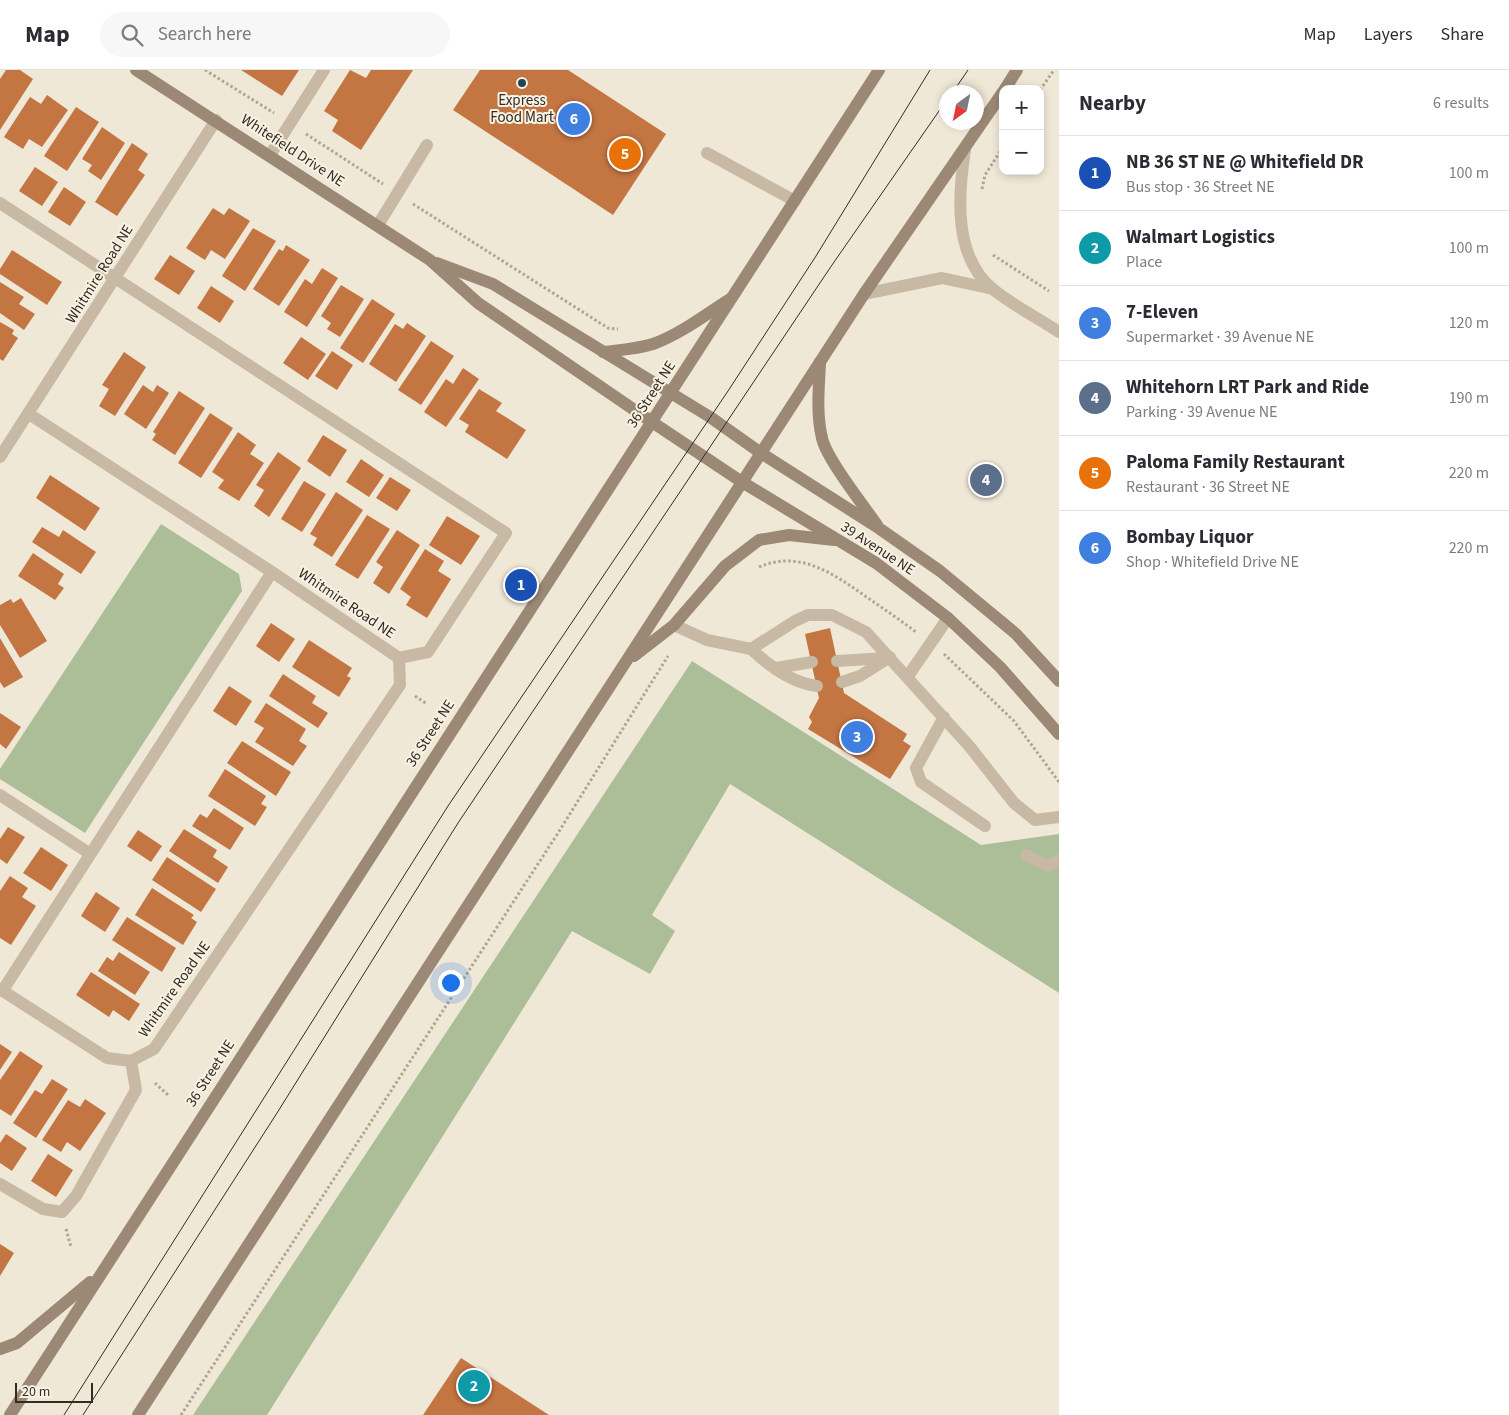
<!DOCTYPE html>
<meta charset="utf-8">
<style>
body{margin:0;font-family:"Source Sans 3",sans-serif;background:#f7f7f7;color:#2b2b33}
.controls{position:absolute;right:15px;top:15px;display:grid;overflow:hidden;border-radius:10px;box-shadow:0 2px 8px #0003}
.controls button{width:45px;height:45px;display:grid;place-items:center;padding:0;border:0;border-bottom:1px solid #e1e1e2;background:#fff;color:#2b2b33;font:25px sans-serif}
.compass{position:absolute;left:939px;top:15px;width:45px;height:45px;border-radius:50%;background:#fff;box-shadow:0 2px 8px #0003;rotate:213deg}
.scale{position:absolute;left:15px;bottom:12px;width:78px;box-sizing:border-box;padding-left:5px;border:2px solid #332b25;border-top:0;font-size:14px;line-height:18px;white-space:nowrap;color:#332b25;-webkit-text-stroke:4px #f8f2e3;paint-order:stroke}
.you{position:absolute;left:450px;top:912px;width:18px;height:18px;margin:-12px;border:4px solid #fff;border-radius:50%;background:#1a73e8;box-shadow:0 0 0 8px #1a73e833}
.badge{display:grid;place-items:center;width:32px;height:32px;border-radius:50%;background:#1c4753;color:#fff;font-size:16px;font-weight:700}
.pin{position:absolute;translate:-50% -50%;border:2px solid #fff;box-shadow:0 1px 5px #0006}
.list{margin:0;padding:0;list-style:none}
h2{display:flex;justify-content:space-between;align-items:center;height:65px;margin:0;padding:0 20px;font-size:21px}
h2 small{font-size:16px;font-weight:400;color:#7c7c81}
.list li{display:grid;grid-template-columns:32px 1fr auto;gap:15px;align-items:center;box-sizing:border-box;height:75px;padding:0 20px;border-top:1px solid #e1e1e2}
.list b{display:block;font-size:19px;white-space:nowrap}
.list p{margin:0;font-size:16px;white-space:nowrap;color:#7c7c81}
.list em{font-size:16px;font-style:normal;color:#7c7c81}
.icon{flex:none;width:28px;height:28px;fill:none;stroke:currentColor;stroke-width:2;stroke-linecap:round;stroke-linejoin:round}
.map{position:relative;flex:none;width:1059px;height:1345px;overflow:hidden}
header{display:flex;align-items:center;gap:30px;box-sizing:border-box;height:70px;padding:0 25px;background:#fff;border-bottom:1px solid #e1e1e2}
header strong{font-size:24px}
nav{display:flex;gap:28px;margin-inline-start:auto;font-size:18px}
.search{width:350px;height:45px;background:#f7f7f7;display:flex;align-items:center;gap:12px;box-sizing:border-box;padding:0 18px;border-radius:28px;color:#7c7c81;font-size:19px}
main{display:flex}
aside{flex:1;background:#fff}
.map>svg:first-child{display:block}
.green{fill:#abbe98}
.building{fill:#c37542}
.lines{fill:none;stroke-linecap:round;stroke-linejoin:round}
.path{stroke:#b3a48e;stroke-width:3;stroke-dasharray:2.5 2.5;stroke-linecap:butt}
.lane{stroke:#c7b9a3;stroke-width:12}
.street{stroke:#c7b9a3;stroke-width:12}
.secondary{stroke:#9b8975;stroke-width:12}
.tram{stroke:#332b25;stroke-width:1}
.poi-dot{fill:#1c4753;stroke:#f8f2e3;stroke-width:2}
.labels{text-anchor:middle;stroke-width:4;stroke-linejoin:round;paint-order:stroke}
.poi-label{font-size:15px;fill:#332b25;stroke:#f8f2e3}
.street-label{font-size:15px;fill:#332b25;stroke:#f8f2e3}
</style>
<header>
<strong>Map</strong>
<div class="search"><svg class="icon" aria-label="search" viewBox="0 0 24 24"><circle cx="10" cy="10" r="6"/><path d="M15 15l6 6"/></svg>Search here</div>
<nav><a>Map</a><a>Layers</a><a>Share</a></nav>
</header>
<main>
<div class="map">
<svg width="1059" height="1345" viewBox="0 0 1059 1345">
<rect width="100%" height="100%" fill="#f0e8d7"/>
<!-- green -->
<g class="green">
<polygon points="161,454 239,504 242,521 85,763 0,709 0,699"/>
<polygon points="692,591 981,775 1059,764 1059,923 730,714 652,845 675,861 650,904 572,861 267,1345 193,1345"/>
</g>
<!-- building -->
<g class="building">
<polygon points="6,0 20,0 33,9 0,60 0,9"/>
<polygon points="241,0 299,0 282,26"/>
<polygon points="350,0 366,8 371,0 413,0 361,80 332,61 338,50 324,41"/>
<polygon points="480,0 568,0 666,64 613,145 453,40"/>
<polygon points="47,25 68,40 42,77 29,69 23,79 4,67 30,27 41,34"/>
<polygon points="76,37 99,52 67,101 44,86"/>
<polygon points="102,57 125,73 101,110 88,101 92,95 82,89"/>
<polygon points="132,73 148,84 138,100 145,105 117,146 95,132"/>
<polygon points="35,97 58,112 42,136 19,121"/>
<polygon points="64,117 86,132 70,156 48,142"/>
<polygon points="213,138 224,145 229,138 250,151 225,189 211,180 205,190 186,178"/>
<polygon points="253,158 276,171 245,221 222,206"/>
<polygon points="286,175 310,190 279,236 253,219 279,179 283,181"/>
<polygon points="12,180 62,212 47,235 0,204 0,199"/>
<polygon points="170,185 195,201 179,225 154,209"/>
<polygon points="322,198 338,208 307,257 284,242 305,209 312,214"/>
<polygon points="0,212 24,227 19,234 35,244 24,260 0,243"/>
<polygon points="341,215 364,229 340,267 327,259 331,253 321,246"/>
<polygon points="211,216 234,231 220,253 197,238"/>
<polygon points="372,229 395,244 363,293 340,278"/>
<polygon points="0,252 14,260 12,264 18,268 3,291 0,289"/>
<polygon points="407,253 426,266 396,312 369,294 395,254 403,259"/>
<polygon points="301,267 326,284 308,310 283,293"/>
<polygon points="431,271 454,286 421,335 398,320"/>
<polygon points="332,281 353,295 337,320 315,306"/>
<polygon points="124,282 146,297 115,346 99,336 109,319 102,315"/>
<polygon points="463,298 479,309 446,357 424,342 446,309 453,314"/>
<polygon points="143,315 153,322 157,315 169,323 146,359 124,344"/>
<polygon points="479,319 502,333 496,341 526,360 507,389 465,362 469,355 459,349"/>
<polygon points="179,321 205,338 175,385 152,370 156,364 153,362"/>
<polygon points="210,343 233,358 201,408 178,393"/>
<polygon points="238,362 256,375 250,384 264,393 239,431 218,418 224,410 212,402"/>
<polygon points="323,365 347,380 330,407 307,391"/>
<polygon points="278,382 301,398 269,447 254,436 264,420 256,415"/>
<polygon points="361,389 384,405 369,427 346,412"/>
<polygon points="50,405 100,438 85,461 36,428"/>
<polygon points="390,407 411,420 397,441 376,428"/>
<polygon points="304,411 326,424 302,462 281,449"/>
<polygon points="336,422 363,440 332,487 313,475 317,468 310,464"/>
<polygon points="367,445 390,459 358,509 335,495"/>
<polygon points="447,446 480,466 461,495 429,475"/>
<polygon points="42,457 59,467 63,460 96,482 81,504 32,472"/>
<polygon points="397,460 420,475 389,524 373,513 383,497 376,492"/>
<polygon points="425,479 444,491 438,501 451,509 427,548 406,535 411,527 400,519"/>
<polygon points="33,483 64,504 58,514 64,518 55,530 18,506"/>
<polygon points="21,528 47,571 20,588 0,555 0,535 11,529 13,533"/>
<polygon points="271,553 295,569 279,592 256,576"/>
<polygon points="830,558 844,623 907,664 903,671 911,676 890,709 808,659 812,652 809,647 819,628 805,564"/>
<polygon points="0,568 23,607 4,618 0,612"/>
<polygon points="309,570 352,598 347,606 351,608 339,627 292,597"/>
<polygon points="283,604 316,626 312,633 328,643 318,658 269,626"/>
<polygon points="229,616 252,631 236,656 213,641"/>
<polygon points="266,633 306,659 299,671 307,676 293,696 255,672 264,658 254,652"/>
<polygon points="0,643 21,657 6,679 0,674"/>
<polygon points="242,671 291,702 276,726 227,693"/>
<polygon points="225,699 266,726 261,734 267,737 255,756 208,726"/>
<polygon points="214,738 244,758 230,780 192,756 200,744 207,748"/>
<polygon points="8,757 25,767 7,794 0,789 0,769"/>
<polygon points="184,759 217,780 213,787 228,797 218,813 169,781"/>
<polygon points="138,760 162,776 151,792 127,776"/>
<polygon points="41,777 68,795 51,821 23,803"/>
<polygon points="167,787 216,819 201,842 152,810"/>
<polygon points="10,806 28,818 22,827 36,836 11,875 0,868 0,821"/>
<polygon points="152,818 194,845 191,848 197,852 183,875 135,845"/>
<polygon points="96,822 120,838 105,862 81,846"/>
<polygon points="127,847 176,878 162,902 112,870"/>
<polygon points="119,882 150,902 135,925 98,901 107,887 113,891"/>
<polygon points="91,902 140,934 129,951 113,940 109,947 76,925"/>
<polygon points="0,974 12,982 0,1000"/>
<polygon points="20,981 43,996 11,1046 0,1039 0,1010"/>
<polygon points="52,1009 68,1019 36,1068 13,1053 35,1020 42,1024"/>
<polygon points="85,1029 106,1043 80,1081 67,1072 61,1082 42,1070 68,1030 80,1037"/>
<polygon points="6,1064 27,1078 12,1101 0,1093 0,1073"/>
<polygon points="48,1084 73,1100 56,1127 31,1111"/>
<polygon points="0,1174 14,1183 0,1206"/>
<polygon points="461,1288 549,1345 423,1345"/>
</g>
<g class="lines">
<!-- path -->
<g class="path">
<polyline points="205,0 274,43"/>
<polyline points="1040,20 1054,0"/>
<polyline points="306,64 383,114"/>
<polyline points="982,119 985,105 1003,77"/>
<polyline points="413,134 608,258 618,259"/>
<polyline points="993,185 1049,221"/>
<path d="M759,497C801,479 835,505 868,528C884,539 900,550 916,562"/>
<polyline points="944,584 1014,651 1059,712"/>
<polyline points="415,626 427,634"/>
<polyline points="155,1013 169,1026"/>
<polyline points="66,1159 71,1177"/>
<polyline points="181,1345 558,763 668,586"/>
</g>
<!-- lane -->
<g class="lane">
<path d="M965,80C958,125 953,188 994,220C1014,236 1038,248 1059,262"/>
<polyline points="707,83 795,131"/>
<polyline points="270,85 324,0"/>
<polyline points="0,133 506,463 428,582 399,588"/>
<polyline points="378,155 427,75"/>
<polyline points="864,224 942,208 993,219"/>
<polyline points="674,555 707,570 751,579 795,551 808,545 832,545 866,562 970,677 1014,733 1035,750 1059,747"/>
<path d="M751,579C768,595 792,613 817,616"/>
<polyline points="837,591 887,588"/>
<polyline points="776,598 812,592"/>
<polyline points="908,606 948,548"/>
<polyline points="842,612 860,606 890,587"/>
<polyline points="944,647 916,698 921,712 985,756"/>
<polyline points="0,725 89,783"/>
<polyline points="1026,785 1048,796 1059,790"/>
<polyline points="3,920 272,502"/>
<polyline points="0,1114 43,1139 62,1142 76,1126 136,1020 131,991"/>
</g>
<!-- street -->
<g class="street">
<polyline points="0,387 216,50"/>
<polyline points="0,919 107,988 131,991 154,979 400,615 399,588 272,502 29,344"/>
</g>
<!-- secondary -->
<g class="secondary">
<polyline points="136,0 430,190 478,233 652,352 742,412 876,493 948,548 1000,597 1059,664"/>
<polyline points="1005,19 1017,0"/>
<polyline points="437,193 493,214 710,347 761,383 880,459 940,501 1016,564 1059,611"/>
<path d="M603,282C620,280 637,279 653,274C681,264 706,244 730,229"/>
<path d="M820,292C819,317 816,343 822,368C826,388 864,436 877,455"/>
<polyline points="634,586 674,555 725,496 759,470 789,465 834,470"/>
<polyline points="0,1279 17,1273 90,1212"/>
<polyline points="10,1345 879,0"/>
<polyline points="138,1345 864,224 1003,22"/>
</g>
<!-- tram -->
<g class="tram">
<polyline points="953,22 968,0"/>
<polyline points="64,1345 448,736 728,321 816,186 930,0"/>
<polyline points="83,1345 277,1043 458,753 832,195 946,31"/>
</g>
</g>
<!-- markers -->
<circle class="poi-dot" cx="522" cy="13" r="5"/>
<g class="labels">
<!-- poi labels -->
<g class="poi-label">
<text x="522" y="35">Express<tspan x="522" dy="17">Food Mart</tspan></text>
</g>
<!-- street labels -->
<g class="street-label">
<text transform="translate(293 80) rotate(33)" y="5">Whitefield Drive NE</text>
<text transform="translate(99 204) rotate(-58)" y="5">Whitmire Road NE</text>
<text transform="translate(651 324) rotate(-57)" y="5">36 Street NE</text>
<text transform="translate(878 478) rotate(33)" y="5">39 Avenue NE</text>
<text transform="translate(347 533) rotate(34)" y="5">Whitmire Road NE</text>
<text transform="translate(430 663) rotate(-57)" y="5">36 Street NE</text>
<text transform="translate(174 919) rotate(-55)" y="5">Whitmire Road NE</text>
<text transform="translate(210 1003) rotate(-57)" y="5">36 Street NE</text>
</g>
</g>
</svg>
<div class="controls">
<button>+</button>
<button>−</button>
</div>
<svg class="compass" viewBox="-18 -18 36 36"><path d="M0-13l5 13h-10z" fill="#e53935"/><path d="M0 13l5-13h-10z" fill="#7c7c81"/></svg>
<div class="scale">20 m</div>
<div class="you"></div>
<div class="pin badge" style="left:521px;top:515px;background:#1a4fb4">1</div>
<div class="pin badge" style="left:474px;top:1316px;background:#0f9aa8">2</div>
<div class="pin badge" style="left:857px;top:667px;background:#3f7fe0">3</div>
<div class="pin badge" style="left:986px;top:410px;background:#5c6f8a">4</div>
<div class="pin badge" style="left:625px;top:84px;background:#e8710a">5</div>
<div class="pin badge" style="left:574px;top:49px;background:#3f7fe0">6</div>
</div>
<aside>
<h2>Nearby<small>6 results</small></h2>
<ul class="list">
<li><span class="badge" style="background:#1a4fb4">1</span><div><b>NB 36 ST NE @ Whitefield DR</b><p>Bus stop · 36 Street NE</p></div><em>100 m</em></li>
<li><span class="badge" style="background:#0f9aa8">2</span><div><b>Walmart Logistics</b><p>Place</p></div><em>100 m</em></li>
<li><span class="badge" style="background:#3f7fe0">3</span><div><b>7-Eleven</b><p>Supermarket · 39 Avenue NE</p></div><em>120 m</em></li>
<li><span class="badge" style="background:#5c6f8a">4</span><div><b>Whitehorn LRT Park and Ride</b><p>Parking · 39 Avenue NE</p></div><em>190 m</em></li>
<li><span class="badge" style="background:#e8710a">5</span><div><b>Paloma Family Restaurant</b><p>Restaurant · 36 Street NE</p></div><em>220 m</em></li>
<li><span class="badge" style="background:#3f7fe0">6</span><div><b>Bombay Liquor</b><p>Shop · Whitefield Drive NE</p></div><em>220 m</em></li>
</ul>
</aside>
</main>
